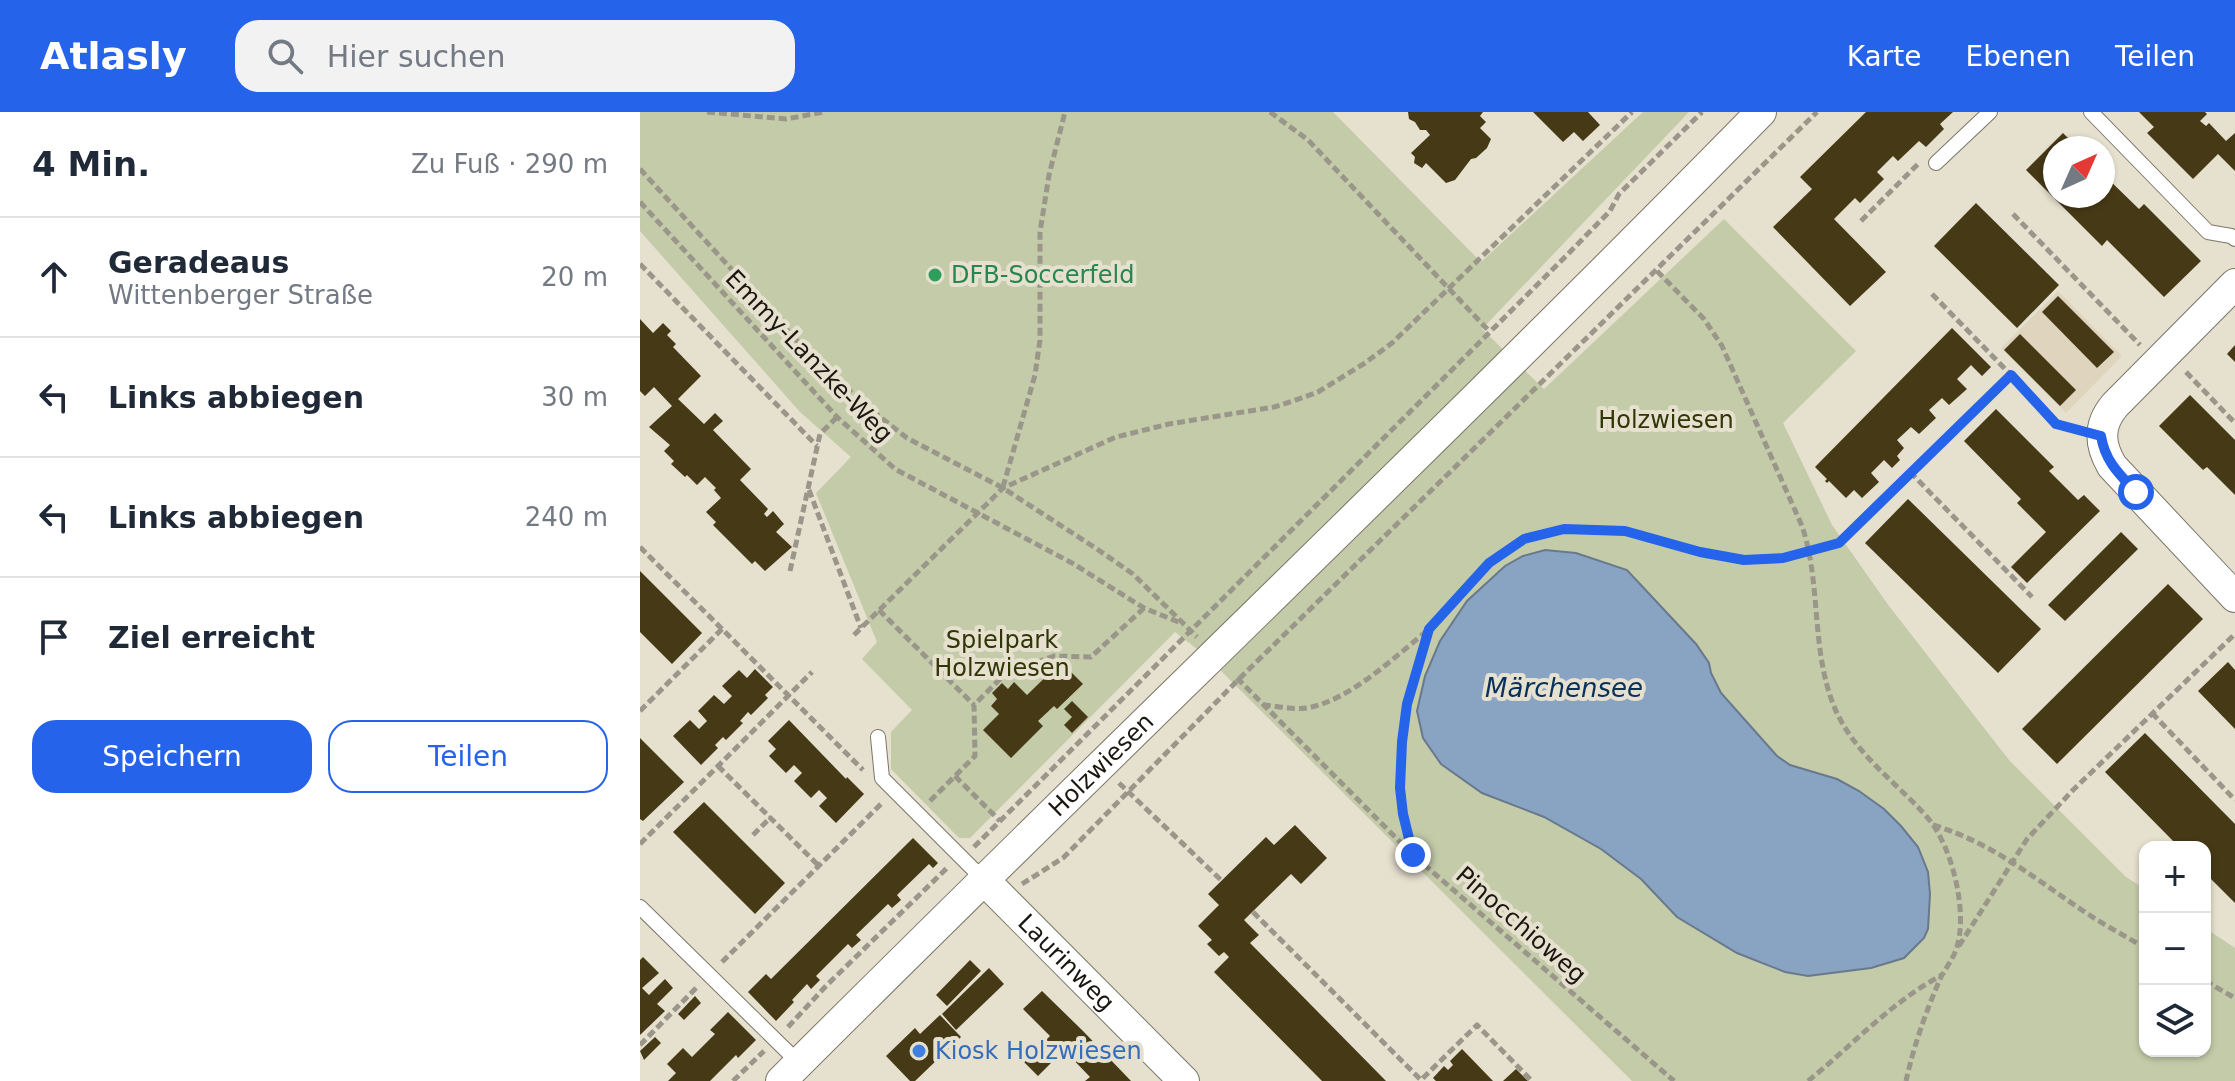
<!DOCTYPE html>
<html lang="de">
<meta charset="utf-8">
<style>
body{margin:0;font-family:"DejaVu Sans",sans-serif;background:#f2f2f3;color:#1f2937}
.controls{position:absolute;right:24px;bottom:24px;display:grid;overflow:hidden;border-radius:16px;box-shadow:0 2px 6px #0004}
.controls button{width:72px;height:72px;display:grid;place-items:center;padding:0;border:0;border-bottom:2px solid #e0e1e3;background:#fff;color:#1f2937;font:40px sans-serif}
.compass{position:absolute;left:1403px;top:24px;width:72px;height:72px;border-radius:50%;background:#fff;box-shadow:0 2px 6px #0004;rotate:45deg}
.stop{position:absolute;width:24px;height:24px;margin:-18px;border:6px solid #2563eb;border-radius:50%;background:#fff}
.stop.end{background:#2563eb;border-color:#fff;box-shadow:0 2px 8px #0008}
.list{margin:0;padding:0;list-style:none}
h2{display:flex;justify-content:space-between;align-items:center;height:104px;margin:0;padding:0 32px;font-size:34px}
h2 small{font-size:26px;font-weight:400;color:#747a83}
.list li{display:grid;grid-template-columns:52px 1fr auto;gap:24px;align-items:center;box-sizing:border-box;height:120px;padding:0 32px;border-top:2px solid #e0e1e3}
.list b{display:block;font-size:30px;white-space:nowrap}
.list p{margin:0;font-size:26px;white-space:nowrap;color:#747a83}
.list em{font-size:26px;font-style:normal;color:#747a83}
.actions{display:flex;gap:16px;padding:24px 32px}
.actions a{flex:1;padding:18px 0;border:2px solid #2563eb;border-radius:24px;text-align:center;font-size:28px;color:#2563eb}
.actions .main{background:#2563eb;color:#fff}
.icon{flex:none;width:44px;height:44px;fill:none;stroke:currentColor;stroke-width:2;stroke-linecap:round;stroke-linejoin:round}
.map{position:relative;flex:none;width:1595px;height:969px;overflow:hidden}
header{display:flex;align-items:center;gap:48px;box-sizing:border-box;height:112px;padding:0 40px;background:#2563eb;color:#fff}
header strong{font-size:38px}
nav{display:flex;gap:44px;margin-inline-start:auto;font-size:28px}
.search{width:560px;height:72px;background:#f2f2f3;display:flex;align-items:center;gap:20px;box-sizing:border-box;padding:0 28px;border-radius:24px;color:#747a83;font-size:30px}
main{display:flex}
aside{flex:1;background:#fff}
.map>svg:first-child{display:block}
.built{fill:#dfd5be}
.green{fill:#c4cba9}
.water{fill:#89a3c2;stroke:#68798d;stroke-width:2}
.building{fill:#463916}
.lines{fill:none;stroke-linecap:round;stroke-linejoin:round}
.service-casing{stroke:#7b7667;stroke-width:16}
.minor-casing{stroke:#7b7667;stroke-width:32}
.path{stroke:#9a9689;stroke-width:5;stroke-dasharray:8 4;stroke-linecap:butt}
.service{stroke:#fff;stroke-width:14}
.minor{stroke:#fff;stroke-width:30}
.route{stroke:#2563eb;stroke-width:10}
.leisure-dot{fill:#2e9e5b;stroke:#e6e0cf;stroke-width:3}
.shop-dot{fill:#3f7fe0;stroke:#e6e0cf;stroke-width:3}
.labels{text-anchor:middle;stroke-width:8;stroke-linejoin:round;paint-order:stroke}
.leisure-label{font-size:24px;fill:#27864d;stroke:#e6e0cf;text-anchor:start}
.street-label{font-size:24px;fill:#1a1711;stroke:#e6e0cf}
.park-label{font-size:24px;fill:#303606;stroke:#e6e0cf}
.shop-label{font-size:24px;fill:#366cbe;stroke:#e6e0cf;text-anchor:start}
.water-label{font-size:26px;font-style:italic;fill:#093159;stroke:#e6e0cf}
</style>
<header>
<strong>Atlasly</strong>
<div class="search"><svg class="icon" aria-label="search" viewBox="0 0 24 24"><circle cx="10" cy="10" r="6"/><path d="M15 15l6 6"/></svg>Hier suchen</div>
<nav><a>Karte</a><a>Ebenen</a><a>Teilen</a></nav>
</header>
<main>
<aside>
<h2>4 Min.<small>Zu Fuß · 290 m</small></h2>
<ul class="list">
<li><svg class="icon" aria-label="ahead" viewBox="0 0 24 24"><path d="M12 20V5M6 11l6-6 6 6"/></svg><div><b>Geradeaus</b><p>Wittenberger Straße</p></div><em>20 m</em></li>
<li><svg class="icon" aria-label="left" viewBox="0 0 24 24"><path d="M17 20v-9H6M10 6l-5 5 5 5"/></svg><div><b>Links abbiegen</b></div><em>30 m</em></li>
<li><svg class="icon" aria-label="left" viewBox="0 0 24 24"><path d="M17 20v-9H6M10 6l-5 5 5 5"/></svg><div><b>Links abbiegen</b></div><em>240 m</em></li>
<li><svg class="icon" aria-label="arrive" viewBox="0 0 24 24"><path d="M6 21V4h12l-3 4 3 4H6"/></svg><div><b>Ziel erreicht</b></div></li>
</ul>
<div class="actions"><a class="main">Speichern</a><a>Teilen</a></div>
</aside>
<div class="map">
<svg width="1595" height="969" viewBox="0 0 1595 969">
<rect width="100%" height="100%" fill="#e6e0cf"/>
<!-- built -->
<polygon class="built" points="1418,179 1482,244 1426,301 1361,236"/>
<!-- green -->
<polygon class="green" points="0,0 693,0 841,150 1003,0 1049,0 842,217 904,277 1084,107 1216,239 1143,311 1192,413 1249,494 1369,648 1486,765 1505,777 1505,939 1565,939 1565,816 1595,836 1595,969 992,969 566,544 535,520 330,726 319,726 251,657 251,620 272,598 222,547 237,530 176,381 211,345 160,300 0,119"/>
<!-- water -->
<polygon class="water" points="905,438 936,441 987,458 1056,532 1069,551 1071,561 1081,581 1137,644 1150,653 1197,667 1219,679 1244,697 1261,714 1278,735 1288,760 1290,782 1288,817 1284,826 1264,846 1231,856 1168,864 1145,860 1097,841 1037,805 1001,767 961,737 904,705 842,681 801,652 783,626 777,599 785,564 800,529 827,489 865,454 883,444"/>
<!-- building -->
<g class="building">
<polygon points="768,0 843,0 840,4 846,10 840,16 851,27 847,36 836,46 831,47 815,68 806,71 786,51 782,56 774,51 775,45 771,41 790,23 786,18 780,18 775,10 769,7"/>
<polygon points="893,0 948,0 960,13 943,29 934,20 923,30"/>
<polygon points="1226,0 1313,0 1300,12 1304,17 1286,35 1279,29 1258,49 1253,44 1237,60 1244,67 1220,91 1215,86 1194,107 1246,160 1210,194 1133,115 1172,77 1160,65"/>
<polygon points="1499,0 1565,0 1567,2 1560,9 1566,14 1569,11 1586,29 1595,21 1595,59 1578,42 1553,67 1507,21 1514,15"/>
<polygon points="1423,21 1438,36 1415,36 1415,84 1463,84 1463,62 1499,97 1504,92 1561,149 1524,185 1467,128 1462,134 1386,58"/>
<polygon points="1336,91 1419,173 1377,216 1294,134"/>
<polygon points="1418,184 1474,240 1457,256 1402,200"/>
<polygon points="0,207 13,221 23,211 31,219 27,223 36,232 33,235 61,264 38,287 64,312 75,301 83,309 73,318 111,357 100,368 128,397 124,402 127,405 133,399 144,412 136,420 152,435 125,459 115,449 112,452 73,413 76,410 66,400 81,386 74,378 76,376 65,365 57,373 47,363 45,365 31,352 34,349 24,339 30,333 9,315 32,294 14,275 5,284 0,279"/>
<polygon points="1312,216 1351,255 1342,264 1331,253 1317,267 1327,277 1309,293 1302,286 1289,298 1296,306 1279,322 1271,315 1257,328 1264,336 1257,344 1260,348 1252,356 1244,348 1231,361 1239,370 1222,386 1214,378 1206,386 1189,369 1187,371 1185,369 1187,367 1175,355"/>
<polygon points="1380,222 1436,278 1420,294 1364,238"/>
<polygon points="1595,233 1595,250 1587,242"/>
<polygon points="1550,283 1595,328 1595,383 1567,355 1563,358 1519,314"/>
<polygon points="1356,297 1414,355 1409,359 1438,388 1444,383 1460,399 1387,471 1371,455 1406,420 1377,391 1381,387 1324,329"/>
<polygon points="1268,387 1401,517 1358,561 1225,431"/>
<polygon points="1481,420 1498,437 1425,509 1408,493"/>
<polygon points="0,459 62,521 32,552 0,520"/>
<polygon points="1528,472 1563,507 1417,652 1382,617"/>
<polygon points="421,550 443,572 417,597 414,594 398,609 403,614 371,646 343,618 359,602 351,594 357,587 352,581 362,571 368,577 374,570 387,583"/>
<polygon points="1588,550 1595,558 1595,617 1558,579"/>
<polygon points="115,557 133,575 125,583 128,586 111,603 108,600 100,609 103,611 86,628 83,625 75,633 78,636 61,653 33,624 50,608 59,617 67,609 58,599 74,583 84,592 92,584 82,574 99,558 107,566"/>
<polygon points="432,589 448,605 432,621 424,613 432,605 424,597"/>
<polygon points="149,608 206,667 207,665 224,682 196,711 179,694 187,686 179,678 171,686 154,669 162,661 154,653 146,661 129,644 136,637 128,629"/>
<polygon points="1505,621 1595,712 1595,791 1565,761 1565,735 1539,735 1465,660"/>
<polygon points="0,626 44,670 3,709 0,707"/>
<polygon points="64,690 145,771 115,802 33,720"/>
<polygon points="655,713 687,746 661,772 651,762 604,808 619,823 610,831 746,969 682,969 574,860 589,845 584,840 579,844 567,832 572,828 558,814 579,793 568,782 626,725 634,733"/>
<polygon points="273,726 298,751 293,756 289,752 257,783 261,788 252,796 248,792 216,823 221,828 212,836 208,832 176,864 180,868 171,877 167,872 152,888 154,890 136,909 108,880 126,862 131,867"/>
<polygon points="3,845 19,861 2,876 9,883 25,867 33,876 17,892 25,899 0,923 0,848"/>
<polygon points="330,848 341,859 307,894 296,883"/>
<polygon points="349,856 364,872 316,918 302,902"/>
<polygon points="402,879 443,919 491,969 445,969 450,965 424,938 398,964 384,950 410,924 383,897"/>
<polygon points="55,884 61,891 44,908 38,902"/>
<polygon points="88,900 116,928 98,946 96,943 70,969 28,969 36,961 27,952 43,936 52,945 75,922 70,918"/>
<polygon points="300,903 321,925 275,969 270,969 246,944 275,916 280,922"/>
<polygon points="15,925 21,931 4,948 0,939"/>
<polygon points="822,937 853,969 796,969 793,966 804,954 808,958 813,953 810,949"/>
<polygon points="876,957 888,969 863,969"/>
</g>
<g class="lines">
<defs>
<g id="service">
<polyline points="1451,0 1568,120 1591,124 1595,127"/>
<polyline points="1296,51 1350,0"/>
<polyline points="238,625 242,666 343,767"/>
<polyline points="0,795 159,951"/>
</g>
<g id="minor">
<path d="M1595,172L1475,293C1458,313 1459,332 1472,354L1595,485"/>
<path id="s1" d="M343,767L544,969"/>
<path id="s2" d="M141,969C466,644 799,328 1121,0"/>
</g>
</defs>
<!-- service casing -->
<use href="#service" class="service-casing"/>
<!-- minor casing -->
<use href="#minor" class="minor-casing"/>
<!-- path -->
<g class="path">
<polyline points="67,0 146,7 184,0"/>
<polyline points="630,0 668,28 850,220"/>
<polyline points="0,57 157,229 226,294 267,326 363,376 457,437 493,462 557,525"/>
<polyline points="0,90 197,305 255,357 432,451 504,496 541,511"/>
<polyline points="1373,102 1500,233"/>
<polyline points="1221,109 1279,51"/>
<polyline points="0,152 177,334"/>
<path d="M1017,159L1064,207L1082,234L1162,414C1182,473 1170,540 1196,599C1216,643 1256,670 1287,705C1312,733 1329,802 1316,838C1312,848 1306,856 1301,865C1286,899 1274,933 1266,969"/>
<polyline points="1292,182 1371,263"/>
<polyline points="1546,260 1595,311"/>
<polyline points="1270,360 1392,485"/>
<polyline points="363,375 395,263 400,228 400,120 409,63 425,0"/>
<polyline points="169,378 221,516"/>
<polyline points="0,435 223,658"/>
<polyline points="150,459 180,322 197,305"/>
<polyline points="239,498 334,593"/>
<polyline points="214,523 363,376 476,325 529,312 634,295 653,289 678,280 725,251 752,231 992,0"/>
<polyline points="597,566 773,743 1034,969"/>
<path d="M623,593C637,594 654,598 667,596C709,589 756,544 788,518"/>
<polyline points="0,599 82,517"/>
<polyline points="1512,601 1595,688"/>
<polyline points="78,654 179,754"/>
<polyline points="315,664 360,709"/>
<polyline points="479,671 582,769"/>
<polyline points="290,689 335,644 334,593 365,562 414,544 451,545 504,496"/>
<path d="M1293,713C1356,732 1397,769 1451,804C1468,815 1487,825 1505,836"/>
<polyline points="113,723 131,705"/>
<polyline points="0,732 172,560"/>
<polyline points="334,735 926,144 970,99 979,82 1062,0"/>
<polyline points="772,740 763,702 760,676 762,630 767,592 789,517 849,451 884,427 924,417 985,419 1060,440 1104,448 1143,446 1199,431 1371,263 1416,312 1437,317"/>
<polyline points="382,772 423,746 599,567 1177,0"/>
<polyline points="613,800 781,968 837,913 892,969"/>
<polyline points="1319,834 1387,727 1433,678 1595,522"/>
<polyline points="82,850 242,691"/>
<polyline points="1565,869 1595,886"/>
<polyline points="148,915 186,874 308,755"/>
<polyline points="0,933 58,874"/>
<polyline points="93,969 124,939"/>
<path d="M1168,969C1213,933 1251,890 1302,863"/>
</g>
<!-- service -->
<use href="#service" class="service"/>
<!-- minor -->
<use href="#minor" class="minor"/>
</g>
<g class="lines">
<!-- route -->
<path class="route" d="M773,743L763,702L760,676L762,630L767,592L789,517L849,451L884,427L924,417L985,419L1060,440L1104,448L1143,446L1199,431L1371,263L1416,312L1461,324C1465,349 1479,362 1496,380"/>
</g>
<!-- markers -->
<circle class="leisure-dot" cx="295" cy="163" r="8"/>
<circle class="shop-dot" cx="279" cy="939" r="8"/>
<g class="labels">
<!-- leisure labels -->
<g class="leisure-label">
<text x="311" y="171">DFB-Soccerfeld</text>
</g>
<!-- street labels -->
<g class="street-label">
<text transform="translate(169 244) rotate(46)" y="8">Emmy-Lanzke-Weg</text>
<text dy="8" stroke="none"><textPath href="#s2" startOffset="450">Holzwiesen</textPath></text>
<text transform="translate(881 813) rotate(41)" y="8">Pinocchioweg</text>
<text dy="8" stroke="none"><textPath href="#s1" startOffset="118">Laurinweg</textPath></text>
</g>
<!-- park labels -->
<g class="park-label">
<text x="1026" y="316">Holzwiesen</text>
<text x="362" y="536">Spielpark<tspan x="362" dy="28">Holzwiesen</tspan></text>
</g>
<!-- shop labels -->
<g class="shop-label">
<text x="295" y="947">Kiosk Holzwiesen</text>
</g>
<!-- water labels -->
<g class="water-label">
<text x="924" y="585">Märchensee</text>
</g>
</g>
</svg>
<div class="controls">
<button>+</button>
<button>−</button>
<button><svg class="icon" aria-label="layers" viewBox="0 0 24 24"><path d="M12 4l9 5-9 5-9-5zM3 14l9 5 9-5"/></svg></button>
</div>
<svg class="compass" viewBox="-18 -18 36 36"><path d="M0-13l5 13h-10z" fill="#e53935"/><path d="M0 13l5-13h-10z" fill="#747a83"/></svg>
<div class="stop" style="left:1496px;top:380px"></div>
<div class="stop end" style="left:773px;top:743px"></div>
</div>
</main>
